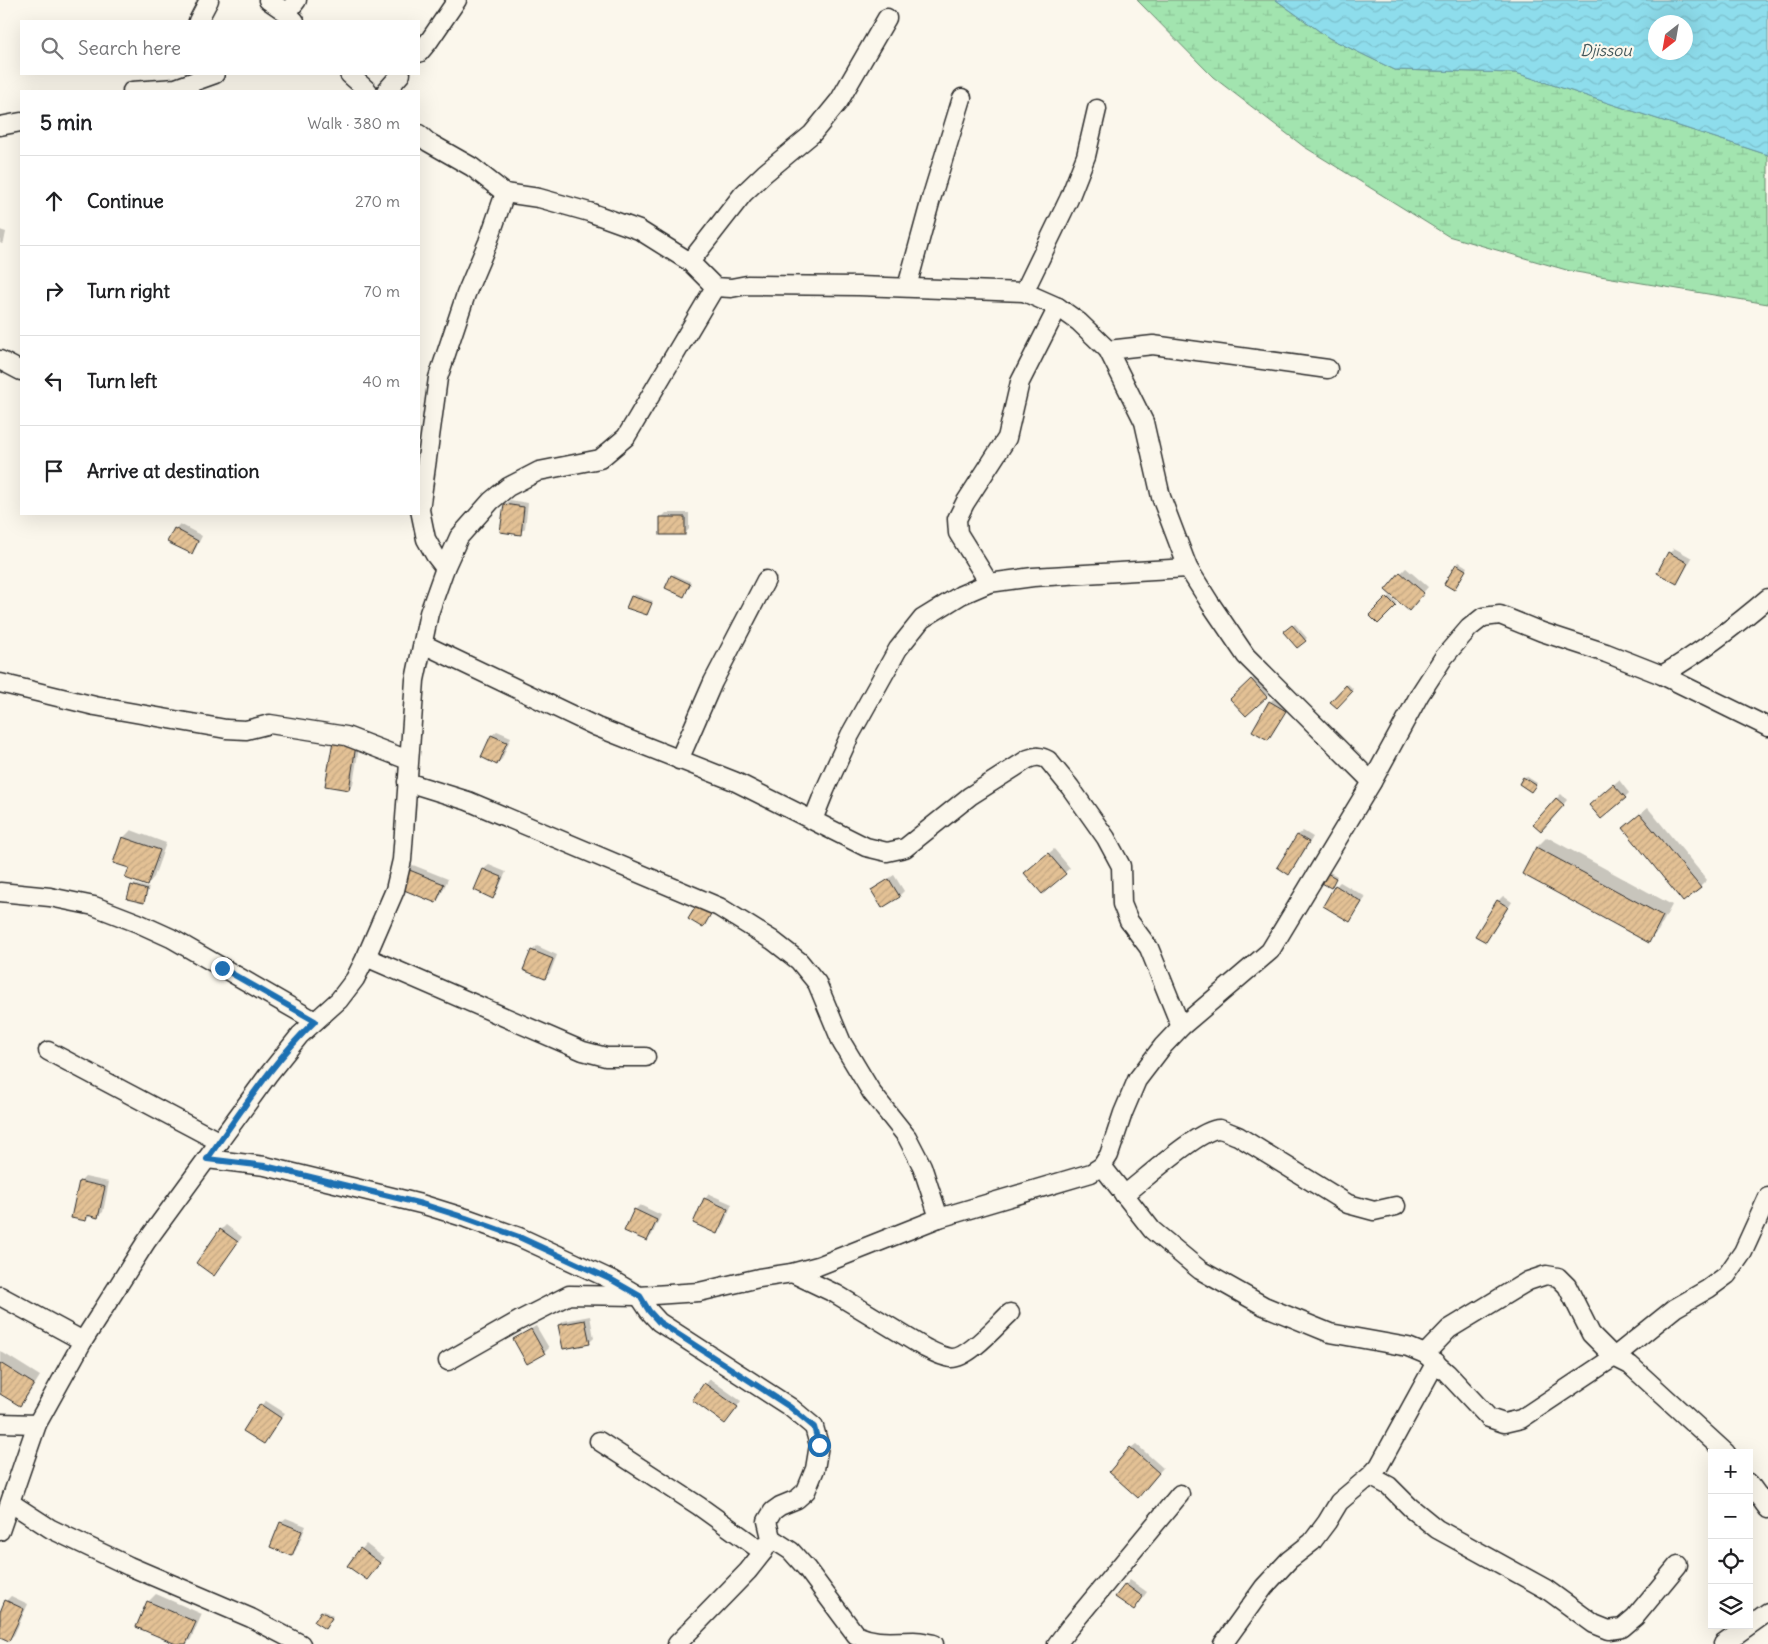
<!DOCTYPE html>
<meta charset="utf-8">
<style>
body{margin:0;font-family:Delius,sans-serif;background:#f6f6f6;color:#202124}
.controls{position:absolute;right:15px;bottom:15px;display:grid;overflow:hidden;border-radius:0px;box-shadow:0 5px 20px #0002}
.controls button{width:45px;height:45px;display:grid;place-items:center;padding:0;border:0;border-bottom:1px solid #e0e0e0;background:#fff;color:#202124;font:25px sans-serif}
.compass{position:absolute;left:1648px;top:15px;width:45px;height:45px;border-radius:50%;background:#fff;box-shadow:0 5px 20px #0002;rotate:211deg}
.stop{position:absolute;width:15px;height:15px;margin:-11px;border:4px solid #1f6fb2;border-radius:50%;background:#fff}
.stop.end{background:#1f6fb2;border-color:#fff;box-shadow:0 1px 5px #0008}
.list{margin:0;padding:0;list-style:none}
h2{display:flex;justify-content:space-between;align-items:center;height:65px;margin:0;padding:0 20px;font-size:21px}
h2 small{font-size:16px;font-weight:400;color:#757577}
.list li{display:grid;grid-template-columns:32px 1fr auto;gap:15px;align-items:center;box-sizing:border-box;height:90px;padding:0 20px;border-top:1px solid #e0e0e0}
.list b{display:block;font-size:19px;white-space:nowrap}
.list em{font-size:16px;font-style:normal;color:#757577}
.icon{flex:none;width:28px;height:28px;fill:none;stroke:currentColor;stroke-width:2;stroke-linecap:round;stroke-linejoin:round}
.map{position:relative;flex:none;width:1768px;height:1644px;overflow:hidden}
.search{position:absolute;background:#fff;box-shadow:0 5px 20px #0002;left:20px;top:20px;width:400px;height:55px;display:flex;align-items:center;gap:12px;box-sizing:border-box;padding:0 18px;border-radius:0px;color:#757577;font-size:19px}
.panel{position:absolute;background:#fff;box-shadow:0 5px 20px #0002;left:20px;top:90px;width:400px;height:425px;border-radius:0px}
.map>svg:first-child{display:block}
.wetland{fill:url(#wetland-marsh);stroke:#66886d}
.water{fill:url(#water-waves);stroke:#66969f;fill-rule:evenodd}
.shadow{fill:#0003}
.building{fill:url(#building-hatch);stroke:#2b2b2b}
.lines{fill:none;stroke-linecap:round;stroke-linejoin:round}
.minor-casing{stroke:#2b2b2b;stroke-width:21}
.minor{stroke:#fbf7ec;stroke-width:18}
.route{stroke:#1f6fb2;stroke-width:6}
.labels{text-anchor:middle;stroke-width:4.5;stroke-linejoin:round;paint-order:stroke}
.water-label{font-size:16px;font-style:italic;fill:#44585b;stroke:#fbf7ec}
</style>
<div class="map">
<svg width="1768" height="1644" viewBox="0 0 1768 1644">
<defs>
<pattern id="wetland-marsh" width="20" height="14" patternUnits="userSpaceOnUse" patternTransform="scale(1.25)"><rect width="20" height="14" fill="#a2e4af"/><path d="M1 5h8M5 5V1M11 12h8M15 12V8" fill="none" stroke="#8cc497"/></pattern>
<pattern id="water-waves" width="16" height="10" patternUnits="userSpaceOnUse" patternTransform="scale(1.25)"><rect width="16" height="10" fill="#8eddec"/><path d="M0 5q4-4 8 0t8 0" fill="none" stroke="#7bbecb"/></pattern>
<pattern id="building-hatch" width="6" height="6" patternUnits="userSpaceOnUse" patternTransform="scale(1.25)"><rect width="6" height="6" fill="#e3c195"/><path d="M-1 1l2-2M0 6l6-6M5 7l2-2" fill="none" stroke="#c3a681"/></pattern>
</defs>
<rect width="100%" height="100%" fill="#fbf7ec"/>
<filter id="ink" filterUnits="userSpaceOnUse"><feTurbulence type="fractalNoise" baseFrequency=".02" numOctaves="2"/><feDisplacementMap in="SourceGraphic" scale="10" xChannelSelector="R" yChannelSelector="G"/><feConvolveMatrix kernelMatrix="1 2 1 2 8 2 1 2 1" color-interpolation-filters="sRGB"/></filter>
<g filter="url(#ink)">
<!-- wetland -->
<polygon class="wetland" points="1137,0 1276,0 1329,38 1395,70 1516,73 1768,155 1768,304 1570,271 1448,236 1303,146 1213,77"/>
<!-- water -->
<path class="water" d="M1276,0H1768V155L1516,73L1395,70L1329,38ZM1656,22H1686V52H1656Z"/>
<!-- shadow -->
<g class="shadow">
<polygon points="0,230 6,232 4,242 2,244 0,243"/>
<polygon points="510,500 528,503 525,528 520,533 505,505"/>
<polygon points="666,513 689,513 689,529 685,534 661,518"/>
<polygon points="180,524 202,536 196,548 191,553 175,529"/>
<polygon points="1674,548 1692,558 1681,577 1677,582 1670,553"/>
<polygon points="1459,562 1467,567 1456,586 1446,583"/>
<polygon points="1406,568 1428,587 1413,604 1401,573"/>
<polygon points="674,574 691,582 684,595 672,576"/>
<polygon points="634,594 653,601 647,614 628,607"/>
<polygon points="1390,596 1397,603 1378,622 1371,615"/>
<polygon points="1295,624 1307,638 1297,647 1285,632"/>
<polygon points="1256,676 1271,691 1246,715 1232,699"/>
<polygon points="1348,684 1353,689 1337,706 1332,702"/>
<polygon points="1275,697 1289,706 1272,734 1268,739 1253,730 1270,702"/>
<polygon points="497,731 511,737 502,759 497,763 483,757 492,735"/>
<polygon points="360,741 353,784 349,789 327,785"/>
<polygon points="1526,776 1537,783 1533,789 1524,778"/>
<polygon points="1619,780 1629,793 1625,797 1595,800"/>
<polygon points="1561,794 1567,800 1546,825 1556,799"/>
<polygon points="1648,808 1707,880 1700,887 1632,821"/>
<polygon points="131,830 166,843 154,877 147,885 130,867 115,862 124,837"/>
<polygon points="1303,831 1313,837 1294,868 1289,873 1279,867 1298,835"/>
<polygon points="1547,837 1672,905 1658,931 1648,941 1523,873 1537,847"/>
<polygon points="1054,849 1070,868 1042,892 1030,869"/>
<polygon points="413,865 448,879 440,897 435,902 408,869"/>
<polygon points="489,865 506,872 497,892 493,897 476,890 484,869"/>
<polygon points="1324,869 1337,876 1333,884"/>
<polygon points="894,875 904,891 899,896 872,890"/>
<polygon points="1340,882 1366,897 1350,920 1336,886"/>
<polygon points="134,884 149,888 143,902 132,886"/>
<polygon points="1503,896 1512,902 1490,936 1486,941 1498,901"/>
<polygon points="537,946 557,955 550,973 545,978 532,951"/>
<polygon points="85,1177 109,1182 103,1212 98,1216 91,1215 86,1220 80,1182"/>
<polygon points="709,1194 732,1204 722,1228 717,1233 705,1199"/>
<polygon points="640,1205 661,1215 652,1235 647,1240 635,1210"/>
<polygon points="226,1225 242,1237 218,1270 221,1230"/>
<polygon points="590,1316 594,1338 589,1343 559,1325 564,1321"/>
<polygon points="536,1326 549,1348 544,1353 515,1339 520,1335"/>
<polygon points="0,1351 40,1376 27,1397 20,1404 0,1392"/>
<polygon points="710,1379 741,1401 730,1417 694,1400"/>
<polygon points="266,1401 285,1413 264,1442 261,1405"/>
<polygon points="1136,1444 1163,1468 1142,1491 1131,1448"/>
<polygon points="286,1518 306,1526 296,1550 291,1554 272,1546 281,1522"/>
<polygon points="366,1544 384,1558 371,1574 349,1565"/>
<polygon points="1130,1580 1147,1592 1138,1604 1126,1585"/>
<polygon points="156,1594 202,1614 191,1639 186,1644 179,1644 138,1626 148,1602"/>
<polygon points="11,1596 28,1604 14,1635 9,1639 0,1635 0,1615 6,1601"/>
<polygon points="323,1610 333,1616 327,1625 322,1612"/>
</g>
<!-- building -->
<g class="building">
<polygon points="504,504 524,507 521,535 500,532"/>
<rect x="660" y="517" width="25" height="18"/>
<polygon points="174,528 198,541 192,554 167,542"/>
<polygon points="1668,552 1688,563 1677,584 1657,573"/>
<polygon points="1456,564 1466,570 1454,590 1444,584"/>
<polygon points="1400,572 1424,593 1409,611 1385,590"/>
<polygon points="671,575 690,584 684,597 665,588"/>
<polygon points="631,596 652,603 647,615 626,608"/>
<polygon points="1387,597 1396,606 1378,624 1369,615"/>
<polygon points="1292,625 1306,641 1297,648 1283,632"/>
<polygon points="1251,679 1267,697 1246,716 1230,699"/>
<polygon points="1346,685 1352,692 1337,708 1330,702"/>
<polygon points="1269,701 1286,711 1268,740 1252,731"/>
<polygon points="491,735 507,742 497,765 481,757"/>
<polygon points="333,741 356,745 349,790 325,786"/>
<polygon points="1523,777 1536,785 1531,792 1519,784"/>
<polygon points="1613,784 1626,798 1601,819 1589,805"/>
<polygon points="1556,798 1564,805 1541,831 1533,824"/>
<polygon points="1640,814 1701,888 1683,902 1623,828"/>
<polygon points="1297,835 1309,842 1289,875 1277,867"/>
<polygon points="122,837 160,850 147,886 125,878 129,868 113,863"/>
<polygon points="1536,847 1663,916 1649,943 1522,874"/>
<polygon points="1048,853 1066,874 1042,894 1024,873"/>
<polygon points="407,869 444,884 436,903 399,888"/>
<polygon points="483,869 502,877 493,899 474,890"/>
<polygon points="1321,870 1336,878 1331,888 1316,880"/>
<polygon points="889,879 900,897 882,908 871,890"/>
<polygon points="131,885 147,890 144,903 127,899"/>
<polygon points="1335,885 1362,902 1350,922 1323,906"/>
<polygon points="1497,900 1508,907 1486,942 1475,936"/>
<polygon points="698,903 712,912 703,928 688,919"/>
<polygon points="531,950 553,959 545,979 523,970"/>
<polygon points="79,1181 105,1187 98,1218 87,1215 86,1221 71,1218"/>
<polygon points="704,1198 728,1209 717,1234 693,1223"/>
<polygon points="634,1209 657,1220 647,1241 624,1231"/>
<polygon points="220,1229 238,1242 214,1276 196,1263"/>
<polygon points="585,1320 590,1344 563,1349 558,1325"/>
<polygon points="531,1329 545,1354 527,1364 513,1339"/>
<polygon points="0,1363 34,1384 20,1406 0,1394"/>
<polygon points="704,1383 738,1407 725,1424 692,1400"/>
<polygon points="260,1404 281,1418 264,1444 243,1431"/>
<polygon points="1130,1447 1159,1473 1138,1498 1109,1472"/>
<polygon points="280,1522 302,1531 292,1556 270,1547"/>
<polygon points="360,1548 380,1563 367,1580 347,1566"/>
<polygon points="1125,1584 1143,1597 1134,1610 1115,1597"/>
<polygon points="5,1600 24,1609 9,1641 0,1637 0,1612"/>
<polygon points="147,1601 196,1622 186,1644 176,1644 136,1627"/>
<polygon points="321,1611 332,1618 325,1629 314,1622"/>
</g>
<g class="lines">
<defs>
<g id="minor">
<polyline points="268,0 287,13 295,21"/>
<polyline points="287,13 297,0"/>
<polyline points="198,21 209,0"/>
<polyline points="419,53 429,41 457,0"/>
<polyline points="349,74 368,91"/>
<polyline points="132,91 176,88 215,74"/>
<polyline points="386,91 401,74"/>
<polyline points="0,126 21,122"/>
<polyline points="419,134 428,142 472,167 505,193 539,198 589,212 639,230 690,262 715,287 731,288 747,285 859,286 1024,292 1058,307 1079,322 1108,350 1144,422 1161,497 1188,568 1210,603 1246,656 1372,782"/>
<polyline points="690,262 743,194 765,173 812,134 839,101 887,18"/>
<polyline points="907,287 931,199 962,98"/>
<polyline points="1024,292 1069,199 1086,156 1097,109"/>
<polyline points="1108,350 1153,345 1328,369"/>
<polyline points="0,360 21,371"/>
<polyline points="445,568 435,555 426,539 420,510 438,378 466,294 488,242 505,193"/>
<polyline points="989,583 958,533 957,519 965,503 1007,438 1020,382 1058,307"/>
<path d="M423,644L597,727L734,781L866,847L887,852L905,848L970,796L1028,759C1036,756 1041,756 1048,760L1070,787L1106,838L1121,866L1122,904L1129,921L1149,948L1181,1027"/>
<path d="M1662,675C1701,652 1733,628 1768,598"/>
<polyline points="0,683 95,706 226,729 246,730 270,724 346,736 408,760"/>
<polyline points="679,760 713,682 766,580"/>
<polyline points="407,782 468,801 719,907 772,940 799,961 817,983 842,1043 872,1093 907,1137 922,1166 939,1218"/>
<polyline points="813,820 825,790 850,735 898,649 922,619 961,595 989,583 1033,577 1188,568"/>
<polyline points="0,892 50,897 94,906 138,923 171,938 315,1021"/>
<polyline points="366,957 583,1051 606,1057 646,1057"/>
<polyline points="48,1051 220,1142"/>
<polyline points="207,1159 265,1166 421,1204 466,1218 519,1237 612,1280 639,1296 649,1311 659,1322 790,1407 814,1427 819,1445 815,1469 806,1491 797,1499 780,1506 773,1511 767,1521 771,1538 763,1552 748,1571 677,1644"/>
<polyline points="1102,1166 1152,1230 1200,1270 1264,1306 1330,1333 1408,1347 1425,1354 1447,1373 1489,1418 1504,1423 1521,1419 1614,1357 1675,1308 1708,1289 1727,1275 1743,1252 1768,1197"/>
<path d="M1124,1195C1143,1181 1199,1129 1219,1129C1225,1130 1232,1134 1238,1136L1348,1204L1374,1211L1396,1206"/>
<path d="M792,1273L836,1294L925,1348C933,1352 942,1357 951,1358C968,1359 997,1325 1010,1313"/>
<polyline points="0,1296 83,1341"/>
<polyline points="1425,1354 1449,1329 1528,1281 1546,1275 1558,1277 1567,1286 1591,1334 1614,1357 1630,1365 1726,1453"/>
<polyline points="448,1361 520,1320 569,1295 639,1296 699,1292 759,1278 792,1273 818,1266 939,1218 1091,1173 1102,1166 1109,1155 1123,1113 1137,1080 1163,1046 1181,1027 1270,951 1372,782 1420,694 1444,657 1469,628 1483,617 1500,615 1542,632 1606,653 1662,675 1768,727"/>
<polyline points="0,1423 37,1424"/>
<polyline points="599,1441 699,1506 763,1552"/>
<polyline points="1370,1476 1389,1486 1410,1507 1437,1529 1546,1589 1594,1624 1609,1630 1622,1628 1635,1617 1678,1565"/>
<polyline points="1749,1483 1768,1509"/>
<polyline points="11,1503 51,1529 129,1566 251,1618 301,1644"/>
<polyline points="0,1531 37,1424 83,1341 146,1242 268,1075 300,1035 339,1000 355,979 366,957 395,890 402,860 415,680 429,613 445,568 459,537 491,501 508,487 539,471 600,459 626,437 715,287"/>
<path d="M771,1538L791,1551L807,1569L856,1635C877,1644 890,1641 914,1641C921,1641 928,1643 934,1644"/>
<polyline points="1057,1644 1069,1628 1180,1494"/>
<polyline points="1223,1644 1264,1587 1289,1560 1312,1542 1327,1522 1339,1502 1370,1476 1379,1466 1436,1362"/>
<polyline points="1723,1644 1768,1612"/>
</g>
</defs>
<!-- minor casing -->
<use href="#minor" class="minor-casing"/>
<!-- minor -->
<use href="#minor" class="minor"/>
</g>
</g>
<g class="lines" filter="url(#ink)">
<!-- route -->
<path class="route" d="M222,968L315,1021C273,1061 241,1112 207,1159L265,1166L422,1204L466,1218L519,1237L612,1280L640,1296L649,1311L659,1322L790,1407L814,1427L819,1445"/>
</g>
<g class="labels">
<!-- water labels -->
<g class="water-label">
<text x="1606" y="56">Djissou</text>
</g>
</g>
</svg>
<div class="controls">
<button>+</button>
<button>−</button>
<button><svg class="icon" aria-label="locate" viewBox="0 0 24 24"><circle cx="12" cy="12" r="6"/><path d="M12 2v4M12 18v4M2 12h4M18 12h4"/></svg></button>
<button><svg class="icon" aria-label="layers" viewBox="0 0 24 24"><path d="M12 4l9 5-9 5-9-5zM3 14l9 5 9-5"/></svg></button>
</div>
<svg class="compass" viewBox="-18 -18 36 36"><path d="M0-13l5 13h-10z" fill="#e53935"/><path d="M0 13l5-13h-10z" fill="#757577"/></svg>
<div class="stop" style="left:819px;top:1445px"></div>
<div class="stop end" style="left:222px;top:968px"></div>
<div class="search"><svg class="icon" aria-label="search" viewBox="0 0 24 24"><circle cx="10" cy="10" r="6"/><path d="M15 15l6 6"/></svg>Search here</div>
<section class="panel">
<h2>5 min<small>Walk · 380 m</small></h2>
<ul class="list">
<li><svg class="icon" aria-label="ahead" viewBox="0 0 24 24"><path d="M12 20V5M6 11l6-6 6 6"/></svg><div><b>Continue</b></div><em>270 m</em></li>
<li><svg class="icon" aria-label="right" viewBox="0 0 24 24"><path d="M7 20v-9h11M14 6l5 5-5 5"/></svg><div><b>Turn right</b></div><em>70 m</em></li>
<li><svg class="icon" aria-label="left" viewBox="0 0 24 24"><path d="M17 20v-9H6M10 6l-5 5 5 5"/></svg><div><b>Turn left</b></div><em>40 m</em></li>
<li><svg class="icon" aria-label="arrive" viewBox="0 0 24 24"><path d="M6 21V4h12l-3 4 3 4H6"/></svg><div><b>Arrive at destination</b></div></li>
</ul>
</section>
</div>
